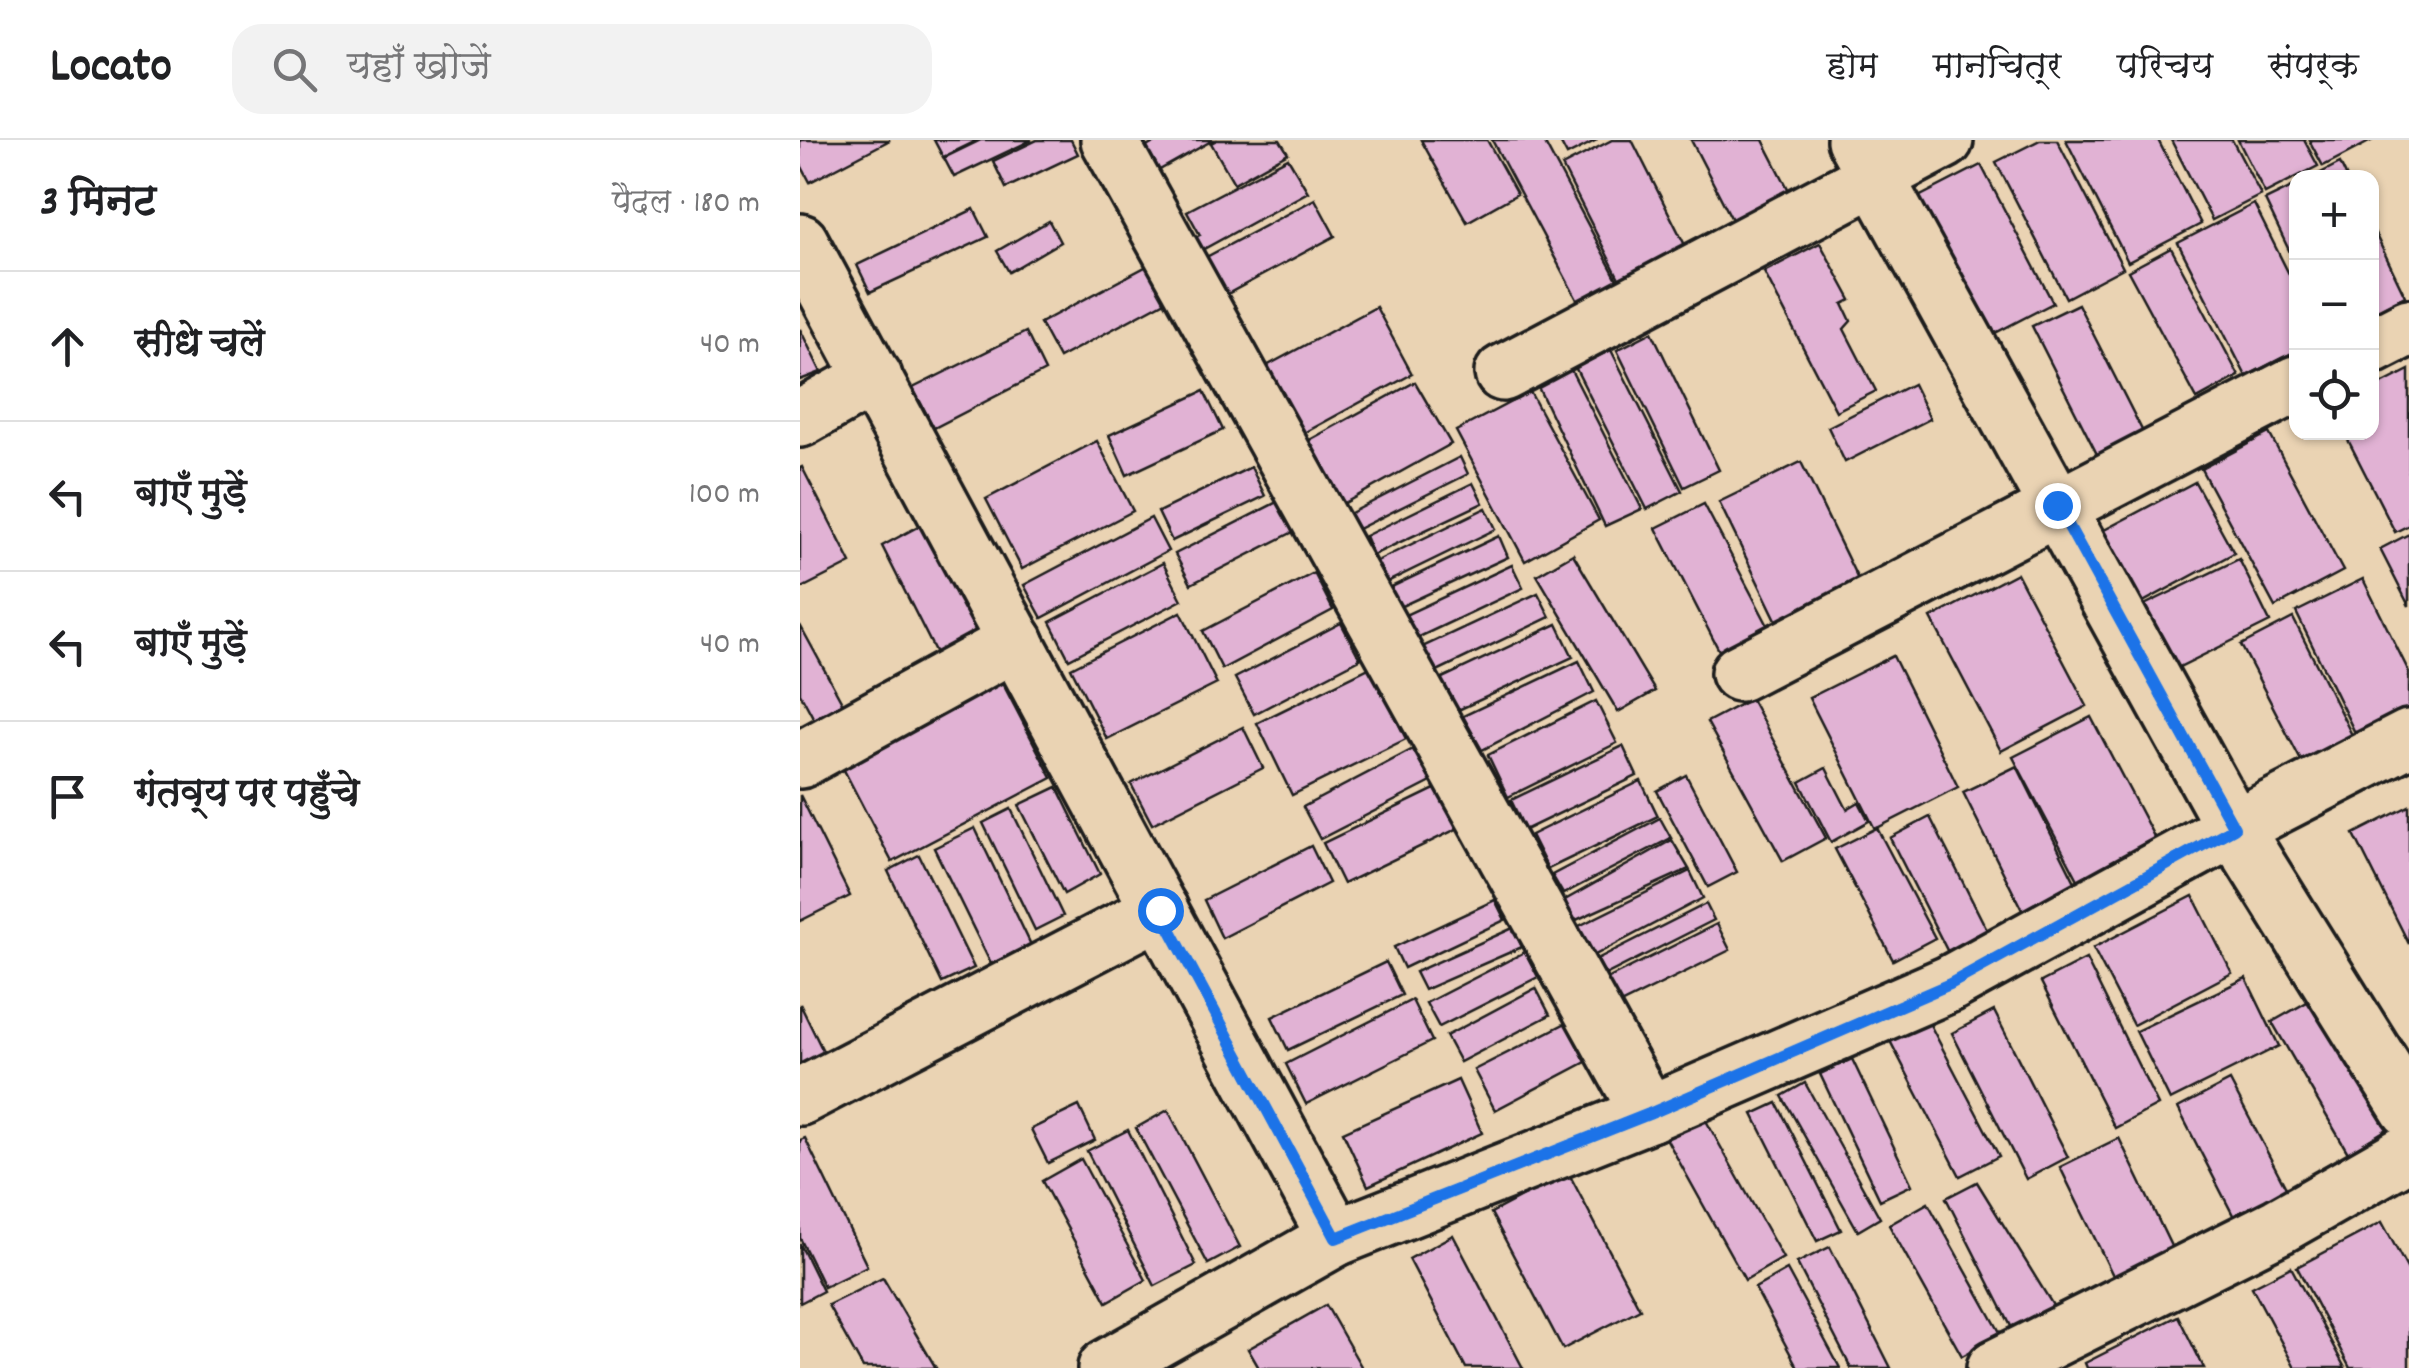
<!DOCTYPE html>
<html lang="hi">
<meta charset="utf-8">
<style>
body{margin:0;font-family:Dekko,"Playpen Sans Deva",sans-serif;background:#f2f2f2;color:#202124}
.controls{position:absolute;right:30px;top:30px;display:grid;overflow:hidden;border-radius:20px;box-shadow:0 2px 8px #0004}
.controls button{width:90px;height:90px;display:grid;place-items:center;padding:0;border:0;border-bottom:2px solid #e0e0e0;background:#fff;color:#202124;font:50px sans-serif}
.stop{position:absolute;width:30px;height:30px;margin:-22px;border:8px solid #1a73e8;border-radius:50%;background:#fff}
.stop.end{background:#1a73e8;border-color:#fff;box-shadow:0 2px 10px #0008}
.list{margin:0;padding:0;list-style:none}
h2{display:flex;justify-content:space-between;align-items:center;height:130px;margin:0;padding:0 40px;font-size:42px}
h2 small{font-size:32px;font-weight:400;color:#757577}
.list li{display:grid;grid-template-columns:65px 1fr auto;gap:30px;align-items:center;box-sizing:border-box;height:150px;padding:0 40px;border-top:2px solid #e0e0e0}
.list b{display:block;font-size:38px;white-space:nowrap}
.list em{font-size:32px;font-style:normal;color:#757577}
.icon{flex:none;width:55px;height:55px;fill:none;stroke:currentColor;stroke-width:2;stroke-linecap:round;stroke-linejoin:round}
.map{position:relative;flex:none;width:1609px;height:1228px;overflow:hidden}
header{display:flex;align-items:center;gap:60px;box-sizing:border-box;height:140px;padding:0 50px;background:#fff;border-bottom:2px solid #e0e0e0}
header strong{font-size:48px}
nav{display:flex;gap:55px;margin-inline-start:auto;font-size:35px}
.search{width:700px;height:90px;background:#f2f2f2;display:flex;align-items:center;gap:25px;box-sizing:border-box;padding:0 35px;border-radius:30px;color:#757577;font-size:38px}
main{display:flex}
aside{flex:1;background:#fff}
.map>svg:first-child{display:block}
.building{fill:#e1b2d4;stroke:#1c1c1c;stroke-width:2.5}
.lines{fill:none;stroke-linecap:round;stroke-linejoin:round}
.minor-casing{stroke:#1c1c1c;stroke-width:62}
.minor{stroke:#ead3b3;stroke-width:55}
.route{stroke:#1a73e8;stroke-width:12}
</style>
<header>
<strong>Locato</strong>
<div class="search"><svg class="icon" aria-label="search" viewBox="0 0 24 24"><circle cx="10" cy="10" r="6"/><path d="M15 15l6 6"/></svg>यहाँ खोजें</div>
<nav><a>होम</a><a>मानचित्र</a><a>परिचय</a><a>संपर्क</a></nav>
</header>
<main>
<aside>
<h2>3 मिनट<small>पैदल · 180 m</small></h2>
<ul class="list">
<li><svg class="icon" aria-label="ahead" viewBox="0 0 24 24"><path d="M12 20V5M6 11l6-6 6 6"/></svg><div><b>सीधे चलें</b></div><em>40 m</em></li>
<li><svg class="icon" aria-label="left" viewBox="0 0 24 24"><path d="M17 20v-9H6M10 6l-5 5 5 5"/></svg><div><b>बाएँ मुड़ें</b></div><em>100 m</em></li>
<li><svg class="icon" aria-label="left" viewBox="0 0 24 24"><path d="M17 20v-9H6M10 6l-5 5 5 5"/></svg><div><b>बाएँ मुड़ें</b></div><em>40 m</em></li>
<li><svg class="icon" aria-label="arrive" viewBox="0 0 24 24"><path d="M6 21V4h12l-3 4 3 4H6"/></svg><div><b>गंतव्य पर पहुँचे</b></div></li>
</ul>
</aside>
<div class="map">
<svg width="1609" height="1228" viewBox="0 0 1609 1228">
<rect width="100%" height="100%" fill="#ead3b3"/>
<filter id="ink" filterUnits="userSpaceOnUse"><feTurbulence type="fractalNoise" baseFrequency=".01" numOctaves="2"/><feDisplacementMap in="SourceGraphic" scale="20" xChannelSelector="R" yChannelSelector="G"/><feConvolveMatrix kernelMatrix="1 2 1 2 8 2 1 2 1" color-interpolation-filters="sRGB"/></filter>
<g filter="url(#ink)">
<!-- building -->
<g class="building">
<polygon points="0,0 90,0 10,42 0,23"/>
<polygon points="134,0 178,0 143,17"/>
<polygon points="181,0 232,0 154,37 144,18"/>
<polygon points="237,0 271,0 278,14 206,48 193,21"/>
<polygon points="359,0 413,0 356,32 343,9"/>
<polygon points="417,0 480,0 488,13 434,43 411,3"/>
<polygon points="621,0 687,0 717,54 667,82"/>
<polygon points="692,0 743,0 820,145 781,167"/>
<polygon points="759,0 797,0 767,15"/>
<polygon points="812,0 832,0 894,123 828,156 762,26"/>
<polygon points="891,0 963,0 997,66 940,95"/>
<polygon points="1240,0 1257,0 1323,128 1266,158 1196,22"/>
<polygon points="1266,0 1358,0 1401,84 1328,122"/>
<polygon points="1371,0 1432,0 1461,55 1412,80"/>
<polygon points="1438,0 1504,0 1518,26 1465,53"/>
<polygon points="1509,0 1573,0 1523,26"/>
<polygon points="488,18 508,52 391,116 384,102 400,95 387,71"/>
<polygon points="1540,23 1547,38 1511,38"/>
<polygon points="1181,25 1253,163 1176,203 1105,64"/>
<polygon points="1496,45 1496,125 1465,60"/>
<polygon points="515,59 535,96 418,159 397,122"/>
<polygon points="1454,64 1496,148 1496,211 1446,236 1378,103"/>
<polygon points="174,69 188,97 70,152 57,125"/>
<polygon points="249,81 260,102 209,132 197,111"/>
<polygon points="1572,87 1605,156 1572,173"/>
<polygon points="1020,103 1051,160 1043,164 1051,181 1044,189 1076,251 1036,271 964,132"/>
<polygon points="1371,108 1439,236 1397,259 1328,131"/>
<polygon points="349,125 367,160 259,218 240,183"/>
<polygon points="1278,164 1350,306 1304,328 1232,186"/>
<polygon points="576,167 612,234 497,297 461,229"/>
<polygon points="0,189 21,232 0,240"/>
<polygon points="226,192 245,231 134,288 113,248"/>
<polygon points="852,192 919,330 884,347 817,210"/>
<polygon points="811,210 882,351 847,369 775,227"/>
<polygon points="769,226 842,369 805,386 736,243"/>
<polygon points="1609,230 1609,385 1595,392 1544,292 1572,292 1572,249"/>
<polygon points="615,242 651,304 541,365 506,302"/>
<polygon points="1113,244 1130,279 1045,322 1028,287"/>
<polygon points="404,251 423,290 327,335 309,295"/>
<polygon points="730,252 799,380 725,421 656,291"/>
<polygon points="1469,293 1543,431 1475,467 1401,329"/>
<polygon points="297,301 333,371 222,429 186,359"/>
<polygon points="660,317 668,334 556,390 549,374"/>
<polygon points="1001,322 1066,456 984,496 919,362"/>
<polygon points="2,327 51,423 0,449 0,328"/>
<polygon points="451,327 465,356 372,401 358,372"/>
<polygon points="1395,342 1434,413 1330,469 1291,397"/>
<polygon points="673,343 683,363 573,415 565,396"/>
<polygon points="483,359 499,389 391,444 375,414"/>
<polygon points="904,364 975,499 926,524 856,388"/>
<polygon points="686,368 696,389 587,442 577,421"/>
<polygon points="351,378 368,411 242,478 224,445"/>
<polygon points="123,384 185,506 143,527 82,406"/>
<polygon points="1609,394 1609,466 1580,409"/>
<polygon points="699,396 708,417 593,470 585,450"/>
<polygon points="773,414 855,551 818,572 737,435"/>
<polygon points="1439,419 1470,482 1361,536 1330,472"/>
<polygon points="363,423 382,460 269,519 250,482"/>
<polygon points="712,425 723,448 617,498 605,475"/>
<polygon points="514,433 533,470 422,529 403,491"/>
<polygon points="1217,433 1287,566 1201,611 1131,478"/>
<polygon points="1563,439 1609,532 1609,581 1561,605 1496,472"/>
<polygon points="738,453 750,477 633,533 620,508"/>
<polygon points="381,472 417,544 307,599 271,528"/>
<polygon points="1493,478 1559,609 1509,636 1441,505"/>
<polygon points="541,483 560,519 454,574 435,538"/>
<polygon points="757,484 773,517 656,571 640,539"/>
<polygon points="0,485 43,564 14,579 0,553"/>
<polygon points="1093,516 1158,647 1075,689 1009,558"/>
<polygon points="779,521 794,552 682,610 663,576"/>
<polygon points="193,525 252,638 92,722 33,609"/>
<polygon points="571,527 606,599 492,655 457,583"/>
<polygon points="951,559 1026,698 983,721 907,582"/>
<polygon points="796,561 817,603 708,657 688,615"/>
<polygon points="1291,577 1360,708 1283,749 1213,617"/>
<polygon points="443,587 463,628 352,684 331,644"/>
<polygon points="621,605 639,638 520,699 503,667"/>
<polygon points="823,606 837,636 725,690 711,660"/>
<polygon points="1217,626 1282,756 1228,782 1163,652"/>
<polygon points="1026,628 1047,669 1059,662 1069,681 1031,702 1000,642"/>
<polygon points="886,635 937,732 908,747 857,651"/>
<polygon points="841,641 858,676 748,729 731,695"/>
<polygon points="643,645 663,686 543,744 523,703"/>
<polygon points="257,647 300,734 264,754 219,665"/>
<polygon points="0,655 50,756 0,781"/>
<polygon points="1609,666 1609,804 1554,694"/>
<polygon points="211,669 263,776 235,790 183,683"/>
<polygon points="1130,677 1194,804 1154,824 1090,698"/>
<polygon points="860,678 871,698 763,754 752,735"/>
<polygon points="175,688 231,805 191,824 134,708"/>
<polygon points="1077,688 1135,798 1093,820 1035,709"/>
<polygon points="872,700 889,729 774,781 765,760"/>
<polygon points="511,706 529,743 422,798 404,760"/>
<polygon points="119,715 174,828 142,843 88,731"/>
<polygon points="890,731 903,758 793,816 775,788"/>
<polygon points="1393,756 1432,833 1333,885 1293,808"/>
<polygon points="695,760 705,780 604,828 594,807"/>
<polygon points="906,764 914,780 805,835 797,819"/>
<polygon points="917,784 930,810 818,865 805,840"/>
<polygon points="713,788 722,807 624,850 615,832"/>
<polygon points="725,812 738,837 639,887 626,863"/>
<polygon points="1286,819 1358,965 1315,988 1241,842"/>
<polygon points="586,822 602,855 488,910 472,877"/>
<polygon points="1446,838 1479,906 1370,960 1336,891"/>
<polygon points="736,848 750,875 660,922 646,896"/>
<polygon points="1516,857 1592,986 1548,1013 1472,882"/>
<polygon points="612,860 632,901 506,964 486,924"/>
<polygon points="0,864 25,915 0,928"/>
<polygon points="1194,871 1268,1017 1226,1039 1152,893"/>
<polygon points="1125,875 1199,1016 1160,1036 1087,895"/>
<polygon points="766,883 786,922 695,970 674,930"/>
<polygon points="1052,919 1112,1045 1080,1060 1020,934"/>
<polygon points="658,940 682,993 568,1046 543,992"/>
<polygon points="1430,941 1487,1050 1434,1077 1378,968"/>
<polygon points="1005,943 1080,1078 1058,1091 982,956"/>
<polygon points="977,963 1041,1090 1017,1101 953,974"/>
<polygon points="279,966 295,1000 248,1023 231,989"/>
<polygon points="368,970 440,1107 408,1124 336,988"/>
<polygon points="904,977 983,1118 945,1140 866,998"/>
<polygon points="328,990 396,1125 355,1146 287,1011"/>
<polygon points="5,998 67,1126 24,1147 0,1098 0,1000"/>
<polygon points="1319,998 1381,1127 1323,1156 1260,1027"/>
<polygon points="281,1019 346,1140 307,1162 242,1041"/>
<polygon points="768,1032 840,1169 763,1209 691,1073"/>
<polygon points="1177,1042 1262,1180 1220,1204 1146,1058"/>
<polygon points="1128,1063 1201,1194 1162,1216 1089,1085"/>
<polygon points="1582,1082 1609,1132 1609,1228 1550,1228 1497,1127"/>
<polygon points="653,1095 723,1228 666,1228 609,1119"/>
<polygon points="0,1104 23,1151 0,1163"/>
<polygon points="1030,1107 1091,1228 1051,1228 997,1123"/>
<polygon points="1491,1127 1545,1228 1495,1228 1452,1147"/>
<polygon points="987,1130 1040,1228 998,1228 955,1148"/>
<polygon points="83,1138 136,1228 63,1228 28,1165"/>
<polygon points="526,1165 562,1228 459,1228 448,1209"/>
<polygon points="1378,1176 1404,1228 1287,1228 1285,1223"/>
</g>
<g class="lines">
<defs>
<g id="minor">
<polyline points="309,0 849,974"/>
<polyline points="1055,0 1434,688 1609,969"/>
<polyline points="0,102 536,1098"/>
<polyline points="1572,206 1609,187"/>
<polyline points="703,233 1145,0"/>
<polyline points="0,279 74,237"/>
<polyline points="939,533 1496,244"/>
<polyline points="0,620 216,502"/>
<polyline points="0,957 360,770"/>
<polyline points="306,1228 536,1098 849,974 1149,844 1434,688 1609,598"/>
<polyline points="1195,1228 1479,1086 1609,1012"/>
</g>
</defs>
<!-- minor casing -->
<use href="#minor" class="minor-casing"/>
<!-- minor -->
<use href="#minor" class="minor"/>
</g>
</g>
<g class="lines" filter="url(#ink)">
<!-- route -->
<polyline class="route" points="360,770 536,1098 849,974 1150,844 1434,688 1257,365"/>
</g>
</svg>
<div class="controls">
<button>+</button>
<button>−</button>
<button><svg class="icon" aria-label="locate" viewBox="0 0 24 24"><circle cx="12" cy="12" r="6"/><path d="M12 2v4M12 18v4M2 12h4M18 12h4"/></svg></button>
</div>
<div class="stop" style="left:360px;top:770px"></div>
<div class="stop end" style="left:1257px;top:365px"></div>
</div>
</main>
